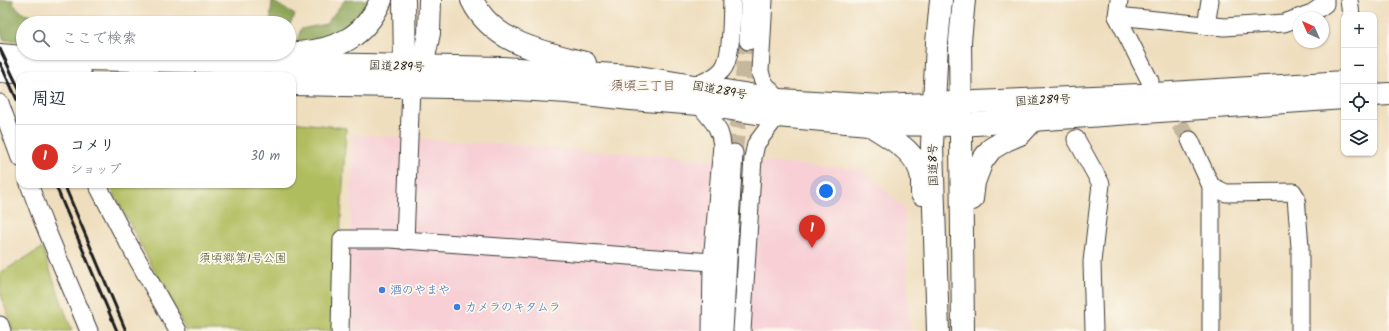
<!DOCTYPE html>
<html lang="ja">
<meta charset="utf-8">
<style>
body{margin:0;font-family:Kalam,"Klee One",sans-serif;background:#f6f6f7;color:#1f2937}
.controls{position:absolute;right:12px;top:12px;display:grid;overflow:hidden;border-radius:8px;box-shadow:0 1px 3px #0004}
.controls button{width:36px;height:36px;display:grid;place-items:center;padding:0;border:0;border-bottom:1px solid #e0e1e3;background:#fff;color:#1f2937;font:20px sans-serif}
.compass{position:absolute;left:1293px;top:12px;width:36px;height:36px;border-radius:50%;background:#fff;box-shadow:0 1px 3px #0004;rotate:315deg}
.you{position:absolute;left:826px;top:191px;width:14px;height:14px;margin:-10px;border:3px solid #fff;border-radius:50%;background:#1a73e8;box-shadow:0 0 0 6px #1a73e833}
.badge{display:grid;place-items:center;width:26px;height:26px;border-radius:50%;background:#d93025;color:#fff;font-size:13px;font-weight:700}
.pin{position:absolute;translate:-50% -33px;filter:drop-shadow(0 1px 2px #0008)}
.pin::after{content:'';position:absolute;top:21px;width:14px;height:12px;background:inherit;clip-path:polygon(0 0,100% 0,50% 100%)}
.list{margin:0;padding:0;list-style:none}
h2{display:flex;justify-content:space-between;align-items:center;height:52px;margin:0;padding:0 16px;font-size:17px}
h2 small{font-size:13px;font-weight:400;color:#747a83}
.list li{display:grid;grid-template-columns:26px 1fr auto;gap:12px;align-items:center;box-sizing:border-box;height:64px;padding:0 16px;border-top:1px solid #e0e1e3}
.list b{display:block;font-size:15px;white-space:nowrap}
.list p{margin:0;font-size:13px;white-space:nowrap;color:#747a83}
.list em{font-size:13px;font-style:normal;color:#747a83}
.icon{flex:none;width:22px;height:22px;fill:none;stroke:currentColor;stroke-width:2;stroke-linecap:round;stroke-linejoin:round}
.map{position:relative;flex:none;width:1389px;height:331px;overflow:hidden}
.search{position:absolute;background:#fff;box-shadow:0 1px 3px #0004;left:16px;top:16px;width:280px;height:44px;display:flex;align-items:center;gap:10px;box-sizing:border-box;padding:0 14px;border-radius:22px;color:#747a83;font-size:15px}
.panel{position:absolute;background:#fff;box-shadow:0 1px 3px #0004;left:16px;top:72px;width:280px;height:116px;border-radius:12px}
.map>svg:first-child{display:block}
.built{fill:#f7cfd5}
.green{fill:#b0bd5f;stroke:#666c3e}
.forest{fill:#8ca456;stroke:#546039}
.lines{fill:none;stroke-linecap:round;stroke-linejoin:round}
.minor-tunnel{stroke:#c5b79e;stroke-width:17;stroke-dasharray:17 8;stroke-linecap:butt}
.minor-casing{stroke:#3c3934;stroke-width:19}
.highway-casing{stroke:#3c3934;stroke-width:24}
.minor{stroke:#fff;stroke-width:17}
.highway{stroke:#fff;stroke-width:22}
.rail{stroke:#1c1c1c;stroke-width:3}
.shop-dot{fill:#3f7fe0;stroke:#fbf7ec;stroke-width:1.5}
.labels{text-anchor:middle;stroke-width:3.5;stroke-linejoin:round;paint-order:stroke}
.street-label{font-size:12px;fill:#1c1c1c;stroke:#fbf7ec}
.park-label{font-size:12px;fill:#575c37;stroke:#fbf7ec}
.shop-label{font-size:12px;fill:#366cbe;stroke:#fbf7ec;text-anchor:start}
.neighbourhood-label{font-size:13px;fill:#694e4b;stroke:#fbf7ec}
</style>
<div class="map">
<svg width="1389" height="331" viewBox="0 0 1389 331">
<rect width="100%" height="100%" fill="#fbf7ec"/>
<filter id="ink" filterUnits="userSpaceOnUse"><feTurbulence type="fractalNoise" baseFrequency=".025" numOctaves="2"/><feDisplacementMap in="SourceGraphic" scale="8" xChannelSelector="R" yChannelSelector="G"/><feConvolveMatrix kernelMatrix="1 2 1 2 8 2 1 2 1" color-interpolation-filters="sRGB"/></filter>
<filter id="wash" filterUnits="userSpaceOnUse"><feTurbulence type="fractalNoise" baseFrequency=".012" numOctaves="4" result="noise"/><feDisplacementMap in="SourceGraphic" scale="16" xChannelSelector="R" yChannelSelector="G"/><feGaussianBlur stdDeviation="0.9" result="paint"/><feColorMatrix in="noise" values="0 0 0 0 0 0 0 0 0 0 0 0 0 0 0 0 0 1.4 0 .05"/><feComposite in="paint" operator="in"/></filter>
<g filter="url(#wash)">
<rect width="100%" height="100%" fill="#efdebe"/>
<!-- built -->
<polygon class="built" points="353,134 863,169 904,208 910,331 348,331"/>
<!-- green -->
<g class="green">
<polygon points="292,122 346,128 335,331 186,331 109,184 292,184"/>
<polygon points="42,248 72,331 13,331 0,291 0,273"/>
</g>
<!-- forest -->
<g class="forest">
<polygon points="0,0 13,0 13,4 24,14 62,23 23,23 23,41 4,40 0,30"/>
<polygon points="345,0 370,0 365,13 338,35 309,43 297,41 301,29 326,24"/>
<polygon points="272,1 295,15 289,26 289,23 270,23"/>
<polygon points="95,18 119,22 146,23 70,23"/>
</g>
</g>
<g filter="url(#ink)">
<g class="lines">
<!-- minor-tunnel -->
<g class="minor-tunnel">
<polyline points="1165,103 1190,140"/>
<polyline points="734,153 748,41"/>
</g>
<defs>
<g id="minor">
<path d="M764,0L760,71C762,84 770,90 780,100"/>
<polyline points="1119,0 1117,16 1150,81"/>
<polyline points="1349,0 1351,15"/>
<polyline points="1117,16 1224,27 1284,23 1312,13 1325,4 1325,0"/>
<polyline points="1206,26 1210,0"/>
<polyline points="748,41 749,0"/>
<path d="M695,85C705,82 715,78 722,70C733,58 731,17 732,0"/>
<polyline points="0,103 20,158"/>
<path d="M699,104C710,119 720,125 722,145L712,262L711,331"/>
<polyline points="1076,139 1101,184 1092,262 1094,331"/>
<polyline points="1190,140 1211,186 1226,193 1293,192 1296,197 1300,247 1300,331"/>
<polyline points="29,184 44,224 89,331"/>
<polyline points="97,184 122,232 178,331"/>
<polyline points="1211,186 1211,331"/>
<polyline points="405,241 411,87"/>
<polyline points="0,325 2,331"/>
<polyline points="340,331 342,239 390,239 712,262"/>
<polyline points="724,331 734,153"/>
<polyline points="742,331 753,158 756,144 777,116"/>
</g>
<g id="highway">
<polyline points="404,0 405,66 409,80"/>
<path d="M472,0C493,44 543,52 585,63"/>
<path d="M298,53C337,50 365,37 381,0"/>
<polyline points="0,55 35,58 502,68 632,76 780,100 881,106 1139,95 1344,82"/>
<polyline points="0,71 80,76"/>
<polyline points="416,78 422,67 429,33 430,0"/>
<polyline points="292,84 500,88 568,92 631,99 699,104 777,116 869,124 961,125 1344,98"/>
<polyline points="1374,95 1389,94"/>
<path d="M869,124C890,138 918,151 922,178C922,183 922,189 922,194"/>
<polyline points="972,199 974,182 982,161 991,149 1006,140 1020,134 1033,120"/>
<polyline points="938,331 932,145 937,43 941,0"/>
<polyline points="963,331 960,41 964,0"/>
</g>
</defs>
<!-- minor casing -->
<use href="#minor" class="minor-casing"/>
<!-- highway casing -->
<use href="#highway" class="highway-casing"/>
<!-- minor -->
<use href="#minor" class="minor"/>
<!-- highway -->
<use href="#highway" class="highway"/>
<!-- rail -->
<g class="rail">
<polyline points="0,49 20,91"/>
<polyline points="0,63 20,106"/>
<polyline points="55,184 117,331"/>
<polyline points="64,184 126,331"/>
</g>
</g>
</g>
<!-- markers -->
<g class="shop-dot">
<circle cx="382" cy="290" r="4"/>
<circle cx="457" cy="307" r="4"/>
</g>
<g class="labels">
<!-- street labels -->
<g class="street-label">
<text transform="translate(397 66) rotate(2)" y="4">国道289号</text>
<text transform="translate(720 90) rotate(10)" y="4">国道289号</text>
<text transform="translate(1043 100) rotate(-3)" y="4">国道289号</text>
<text transform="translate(933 165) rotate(-91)" y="4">国道8号</text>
</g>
<!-- park labels -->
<g class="park-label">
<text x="243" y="262">須頃郷第1号公園</text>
</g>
<!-- shop labels -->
<g class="shop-label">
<text x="390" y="294">酒のやまや</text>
<text x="465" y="311">カメラのキタムラ</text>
</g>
<!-- neighbourhood labels -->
<g class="neighbourhood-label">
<text x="643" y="90">須頃三丁目</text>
</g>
</g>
</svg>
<div class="controls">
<button>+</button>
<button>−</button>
<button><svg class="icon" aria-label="locate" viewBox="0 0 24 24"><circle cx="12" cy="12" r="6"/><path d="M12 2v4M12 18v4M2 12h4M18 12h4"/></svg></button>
<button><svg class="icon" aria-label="layers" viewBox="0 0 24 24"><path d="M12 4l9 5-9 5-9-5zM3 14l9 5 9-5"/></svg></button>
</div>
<svg class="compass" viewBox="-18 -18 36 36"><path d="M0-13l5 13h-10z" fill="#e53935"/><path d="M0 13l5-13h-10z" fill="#747a83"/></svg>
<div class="you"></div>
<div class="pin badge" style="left:812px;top:248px">1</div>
<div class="search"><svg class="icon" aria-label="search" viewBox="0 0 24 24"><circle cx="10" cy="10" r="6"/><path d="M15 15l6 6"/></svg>ここで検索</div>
<section class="panel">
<h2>周辺<small></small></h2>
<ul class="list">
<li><span class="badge">1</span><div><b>コメリ</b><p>ショップ</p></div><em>30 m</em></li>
</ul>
</section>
</div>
